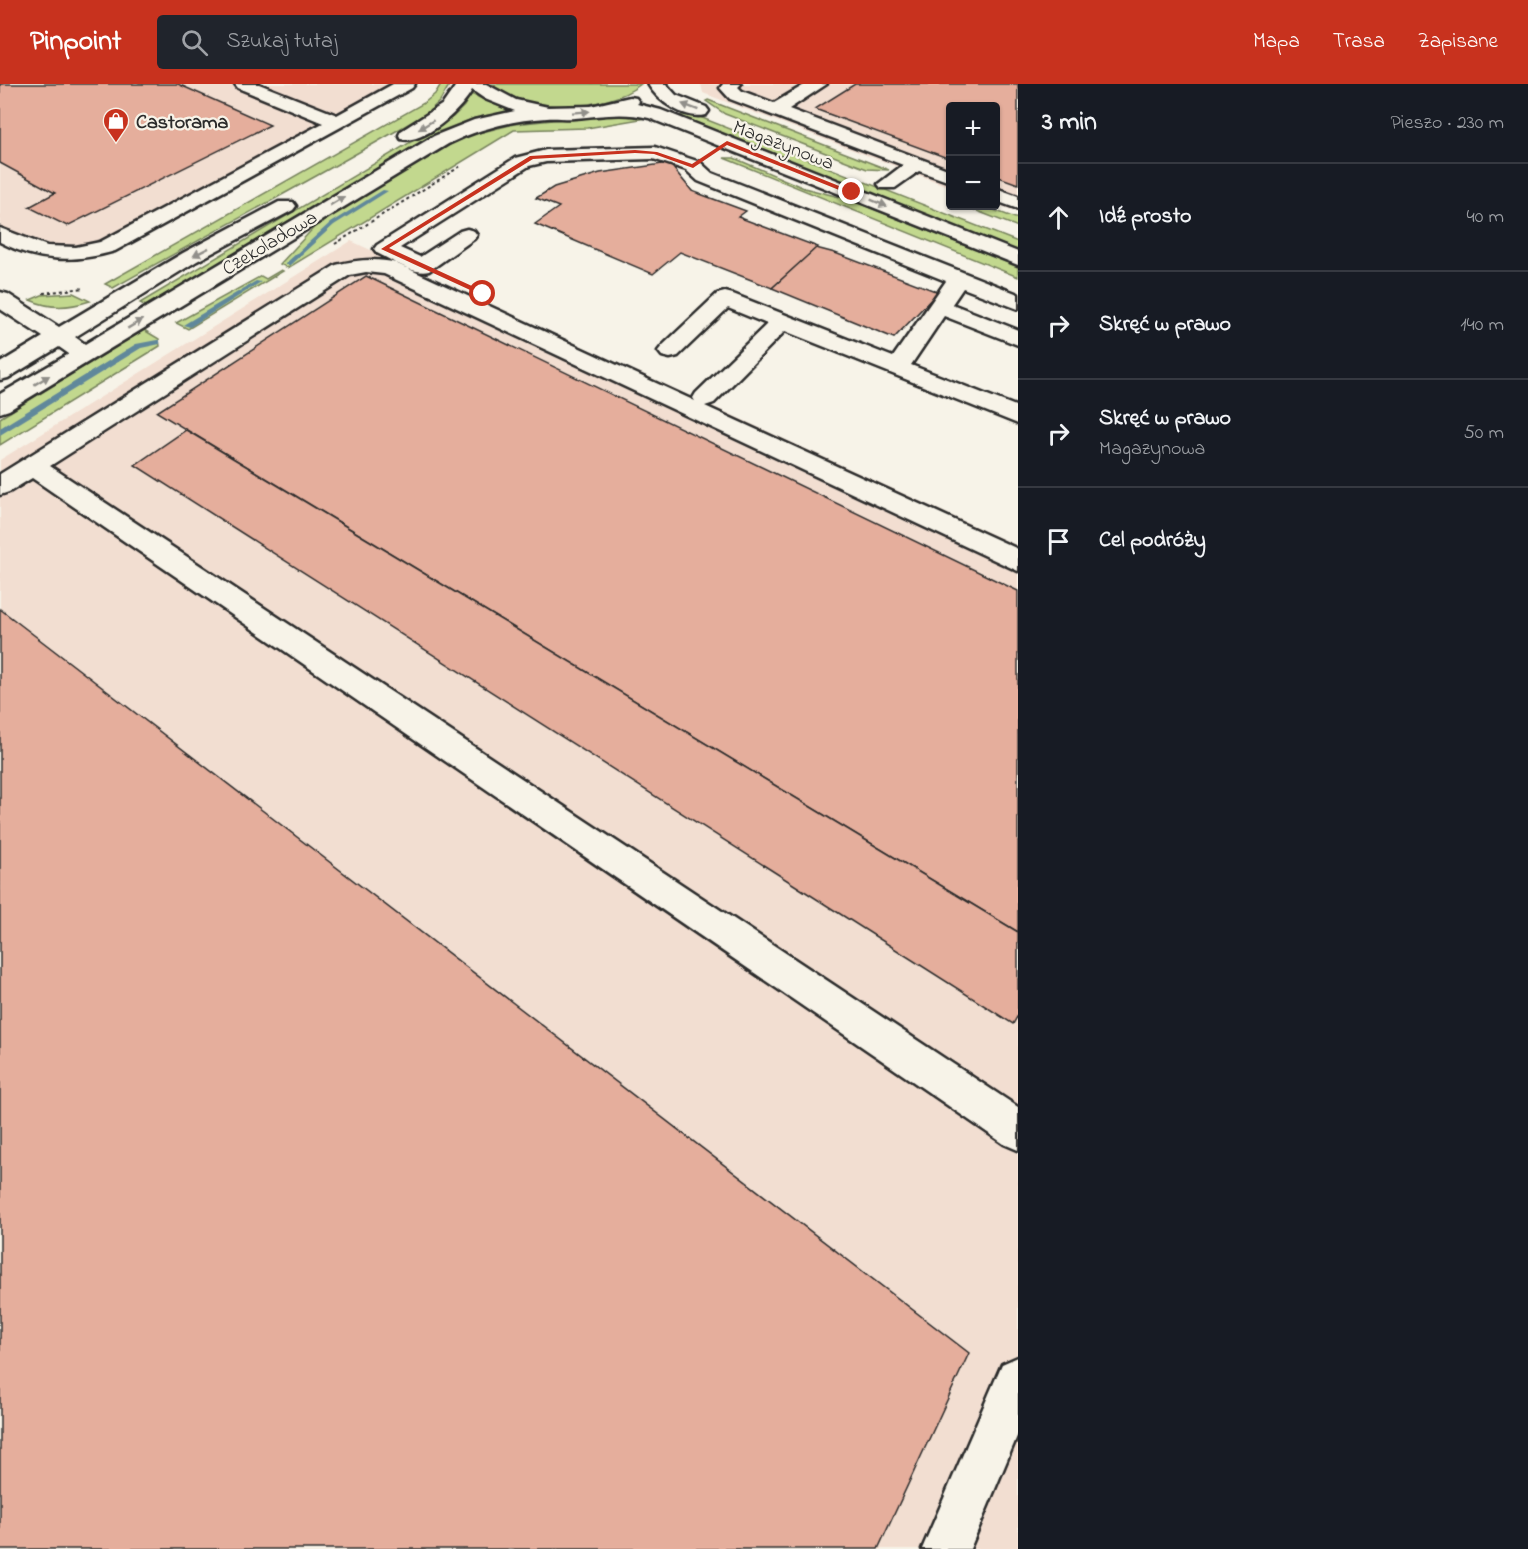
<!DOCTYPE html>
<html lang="pl">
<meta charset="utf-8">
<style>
body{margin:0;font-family:"Indie Flower",sans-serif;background:#20242c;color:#f1f3f6}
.controls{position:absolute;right:18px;top:18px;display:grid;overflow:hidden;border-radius:6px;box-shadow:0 2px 4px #0004}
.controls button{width:54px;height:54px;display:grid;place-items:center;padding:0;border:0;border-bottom:2px solid #363941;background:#171b24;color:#f1f3f6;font:30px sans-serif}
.stop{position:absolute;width:18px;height:18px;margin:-14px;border:4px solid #c8321e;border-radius:50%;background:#fff}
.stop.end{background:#c8321e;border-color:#fff;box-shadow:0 2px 6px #0008}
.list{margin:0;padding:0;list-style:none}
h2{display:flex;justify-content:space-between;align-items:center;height:78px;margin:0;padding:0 24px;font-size:26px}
h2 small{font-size:20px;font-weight:400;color:#9ea1a6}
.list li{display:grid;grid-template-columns:39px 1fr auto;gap:18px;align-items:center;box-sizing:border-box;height:108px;padding:0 24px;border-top:2px solid #363941}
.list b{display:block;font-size:22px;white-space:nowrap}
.list p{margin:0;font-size:20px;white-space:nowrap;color:#9ea1a6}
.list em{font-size:20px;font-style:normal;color:#9ea1a6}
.icon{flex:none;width:33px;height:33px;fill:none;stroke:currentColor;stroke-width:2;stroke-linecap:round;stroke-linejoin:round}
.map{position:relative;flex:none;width:1018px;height:1465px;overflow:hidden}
header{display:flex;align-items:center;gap:36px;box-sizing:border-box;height:84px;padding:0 30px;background:#c8321e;color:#fff}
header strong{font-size:28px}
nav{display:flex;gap:33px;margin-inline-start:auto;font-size:21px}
.search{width:420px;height:54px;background:#20242c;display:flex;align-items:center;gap:15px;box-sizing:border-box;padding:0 21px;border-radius:6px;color:#9ea1a6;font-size:22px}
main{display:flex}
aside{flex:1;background:#171b24}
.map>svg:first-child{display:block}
.built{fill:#f2ded1}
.green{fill:#c2d88e;stroke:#76825c;stroke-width:1.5}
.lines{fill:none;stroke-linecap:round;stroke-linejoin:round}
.stream{fill:#61889b;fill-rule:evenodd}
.building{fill:#e5ae9c;stroke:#2b2b2b;stroke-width:1.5}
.minor-casing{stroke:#2b2b2b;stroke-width:5}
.path{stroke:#2b2b2b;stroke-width:2;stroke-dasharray:3 3;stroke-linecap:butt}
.minor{fill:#f7f3e8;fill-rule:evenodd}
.oneway{fill:#918f8a}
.route{fill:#c8321e}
.labels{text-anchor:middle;stroke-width:4.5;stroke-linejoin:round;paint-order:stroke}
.far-poi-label{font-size:20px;font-weight:bold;fill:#2b2b2b;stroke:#f7f3e8;text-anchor:start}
.far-street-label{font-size:20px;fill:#2b2b2b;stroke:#f7f3e8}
</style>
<header>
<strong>Pinpoint</strong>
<div class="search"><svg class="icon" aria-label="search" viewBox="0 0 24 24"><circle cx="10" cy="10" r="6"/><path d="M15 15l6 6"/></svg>Szukaj tutaj</div>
<nav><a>Mapa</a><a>Trasa</a><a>Zapisane</a></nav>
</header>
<main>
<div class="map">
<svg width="1018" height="1465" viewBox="0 0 1018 1465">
<rect width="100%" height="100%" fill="#f7f3e8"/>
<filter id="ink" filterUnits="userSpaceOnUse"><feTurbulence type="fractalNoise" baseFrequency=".0167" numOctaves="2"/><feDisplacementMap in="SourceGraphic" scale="12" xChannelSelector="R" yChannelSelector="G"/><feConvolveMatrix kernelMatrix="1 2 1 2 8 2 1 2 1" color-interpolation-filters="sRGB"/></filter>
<g filter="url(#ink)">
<!-- built -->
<g class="built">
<polygon points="0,0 415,0 415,3 118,164 83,175 82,173 55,176 32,172 0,157"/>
<polygon points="701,0 1018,0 1018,128 996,120 996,22 950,22 950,103 703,9"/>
<polygon points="351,157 1018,462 1018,1465 0,1465 0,376"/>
</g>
<!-- green -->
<g class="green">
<path d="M441,0H450L440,17L427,29C324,90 217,145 113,204L105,200L424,19L435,10Z"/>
<path d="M491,0H641C606,28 526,30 491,0Z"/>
<polygon points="471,10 510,27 475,34 438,48 146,222 140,219 453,33 464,22"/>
<polygon points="708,16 889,86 867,85 725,30 706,17"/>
<polygon points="687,28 1018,158 1018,168 679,33"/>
<polygon points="612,30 628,30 646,34 587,44 514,46 288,184 280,180 320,137 463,53 514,40"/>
<polygon points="724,74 734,74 804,104 851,116 1018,183 1018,193"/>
<polygon points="964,122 983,122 1018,135 1018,143"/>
<polygon points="281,186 283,187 188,245 176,239 261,192 266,195"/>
<path d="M73,209L90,217C68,224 51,225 30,216L42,211Z"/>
<polygon points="144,246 159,255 160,262 0,361 0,334"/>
</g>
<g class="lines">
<!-- stream -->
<g class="stream">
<polygon points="383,106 388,107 334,141 290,181 286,181 286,179 330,139"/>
<polygon points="256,197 261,198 190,243 183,241"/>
<polygon points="157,256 160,256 160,260 141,264 0,351 0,344 136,260"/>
</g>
</g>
<!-- building -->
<g class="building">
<polygon points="0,0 178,0 270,41 67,142 29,123 55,109 0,79"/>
<polygon points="855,0 1018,0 1018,100 996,92 996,22 950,22 950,75 815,25"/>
<polygon points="669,79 692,107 746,127 738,133 818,163 772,204 680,168 653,190 535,140 559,123 536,114 554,103 600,89"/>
<polygon points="816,164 835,169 938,208 894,254 772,204"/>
<polygon points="366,192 1018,507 1018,848 157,328"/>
<polygon points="186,346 1018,848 1018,931 1013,940 135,381"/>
<polygon points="0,525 969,1269 878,1465 0,1465"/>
</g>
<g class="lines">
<defs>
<g id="minor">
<path d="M235,0H259L337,31L393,0H415L412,4L115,167C74,179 38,178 0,158V144L47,162L76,163L100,158L323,39L238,4Z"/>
<path d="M457,0H486L516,16L548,23L591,22L630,13L636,14L639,18L637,20L661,26L1018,168V181L649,34C623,27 600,32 575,34C565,35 556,33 547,34C512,36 478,45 448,60L9,326L0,329V310L69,270L59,263L8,294L0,296V279L43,253L0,225V208L8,210L59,243L183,169L279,118H293L296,122L293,126L197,177L75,253L85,260L434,52L474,36L515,27L485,15L472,6C462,25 424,61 401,55L399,51L401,47L443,20Z"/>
<path d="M648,0H666L676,11L706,23L709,27L706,31C685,36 658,18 648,0Z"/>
<polygon points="723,0 741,0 738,3 742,7 774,19 806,0 827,0 789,25 950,86 950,98 919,87 895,104 881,104 878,100 903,81 730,15 720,4"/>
<path d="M655,63L700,78L712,89L1018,210V225L963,204L952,220L1018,246V261L944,232L911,281L1018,323V340L785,247L714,319L705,322L1018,465V487L384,190L366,188L350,191L50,382L1018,1023V1066L1004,1060L32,394L9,408L0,411V390L336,181C357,176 375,174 396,179L695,317L693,314L696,309L767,240L728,224L678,272L670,274L662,272L658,267L662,262L717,210L725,208L733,210L893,273L946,197L698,97L686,86L653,75L546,78L529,82L400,164L420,173L460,147L467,145L474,147L477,151L474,155L429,187C412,191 392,176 377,169L374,165L377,161L515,74L546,66Z"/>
<polygon points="996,104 1018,112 1018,125 996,117"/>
<polygon points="1018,1273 1018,1350 970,1465 922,1465 1002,1280"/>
</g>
</defs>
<!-- minor casing -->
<use href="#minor" class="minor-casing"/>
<!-- path -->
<g class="path">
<polyline points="335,160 461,82"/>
<polyline points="43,209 84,204"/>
</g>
<!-- minor -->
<use href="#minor" class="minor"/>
</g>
<!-- one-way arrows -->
<defs><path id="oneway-solid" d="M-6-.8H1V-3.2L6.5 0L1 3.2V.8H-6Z" transform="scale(1.5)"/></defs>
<g class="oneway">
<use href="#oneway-solid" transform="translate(690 23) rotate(-159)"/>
<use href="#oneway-solid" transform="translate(581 28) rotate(-4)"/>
<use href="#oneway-solid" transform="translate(426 41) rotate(148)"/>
<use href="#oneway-solid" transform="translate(337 117) rotate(-31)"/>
<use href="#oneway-solid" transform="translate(879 119) rotate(22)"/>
<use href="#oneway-solid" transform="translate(201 168) rotate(153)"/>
<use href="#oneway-solid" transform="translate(135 240) rotate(-31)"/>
<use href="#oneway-solid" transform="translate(42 296) rotate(-31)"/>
</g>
</g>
<!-- route -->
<polygon class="route" points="727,57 854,108 849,110 727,61 693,84 654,70 635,69 533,75 389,164 485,208 485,211 481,211 381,165 530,72 635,66 657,68 692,80"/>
<!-- icons -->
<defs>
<symbol id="shop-pin" viewBox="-11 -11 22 30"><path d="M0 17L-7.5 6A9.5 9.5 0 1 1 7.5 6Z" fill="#c8321e" stroke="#f7f3e8"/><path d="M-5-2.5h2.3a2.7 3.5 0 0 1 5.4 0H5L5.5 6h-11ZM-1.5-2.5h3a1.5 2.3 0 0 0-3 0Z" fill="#fff"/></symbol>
</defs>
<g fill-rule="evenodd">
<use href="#shop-pin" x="101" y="22" width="30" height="40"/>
</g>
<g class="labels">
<!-- far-poi labels -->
<g class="far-poi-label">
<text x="136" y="44">Castorama</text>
</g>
<!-- far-street labels -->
<g class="far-street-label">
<text transform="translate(784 60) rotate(21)" y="7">Magazynowa</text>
<text transform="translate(269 158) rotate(-31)" y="7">Czekoladowa</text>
</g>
</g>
</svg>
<div class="controls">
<button>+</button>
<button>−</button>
</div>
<div class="stop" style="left:483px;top:210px"></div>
<div class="stop end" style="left:852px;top:108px"></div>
</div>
<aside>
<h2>3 min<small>Pieszo · 230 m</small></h2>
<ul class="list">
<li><svg class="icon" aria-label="ahead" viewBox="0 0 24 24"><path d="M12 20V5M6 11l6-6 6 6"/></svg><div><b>Idź prosto</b></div><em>40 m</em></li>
<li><svg class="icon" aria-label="right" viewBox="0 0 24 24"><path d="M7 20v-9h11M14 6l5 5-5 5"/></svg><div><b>Skręć w prawo</b></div><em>140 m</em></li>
<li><svg class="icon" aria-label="right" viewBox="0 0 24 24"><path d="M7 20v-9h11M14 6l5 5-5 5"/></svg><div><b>Skręć w prawo</b><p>Magazynowa</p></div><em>50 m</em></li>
<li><svg class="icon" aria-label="arrive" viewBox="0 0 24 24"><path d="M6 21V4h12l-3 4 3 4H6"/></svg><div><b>Cel podróży</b></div></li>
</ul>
</aside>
</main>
